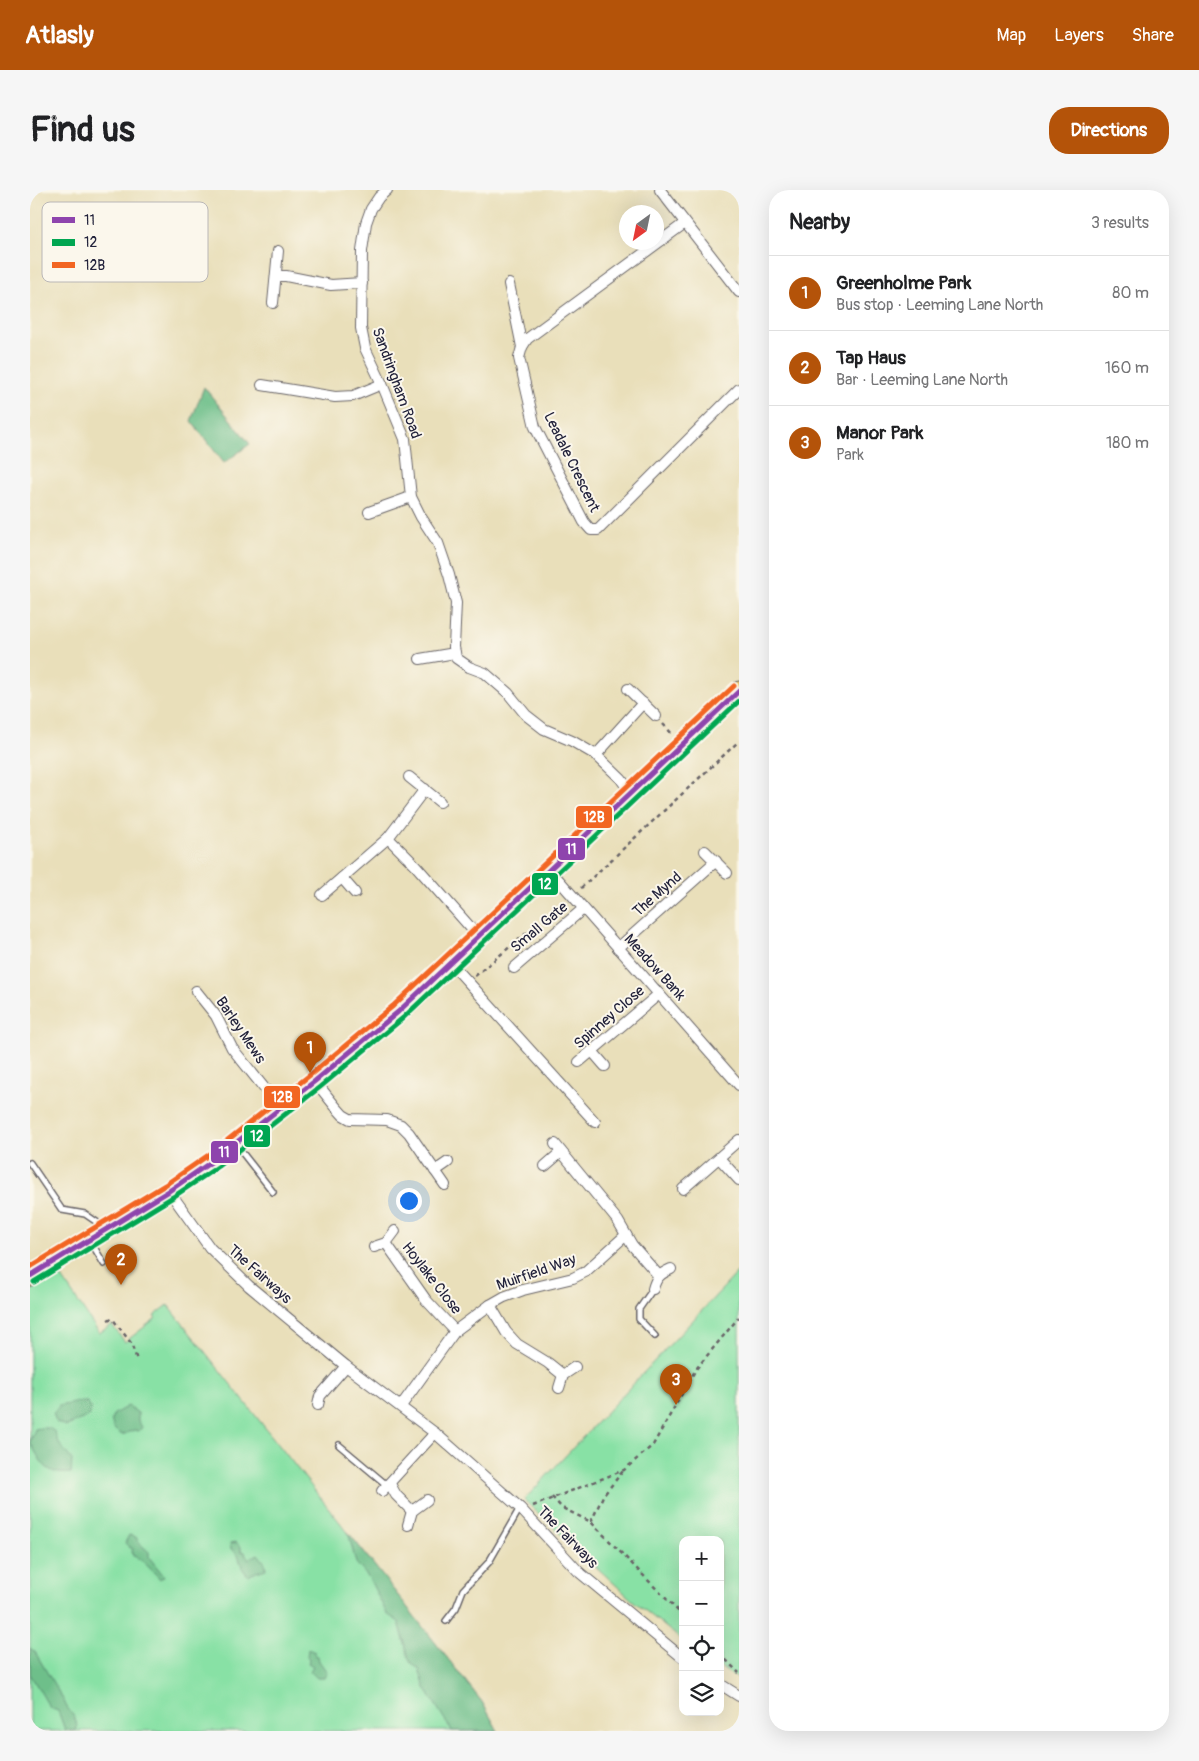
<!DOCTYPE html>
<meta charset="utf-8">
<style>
body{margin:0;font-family:Pangolin,sans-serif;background:#f6f6f6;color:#202124}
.controls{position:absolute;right:15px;bottom:15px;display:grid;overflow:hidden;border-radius:10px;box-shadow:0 5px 20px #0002}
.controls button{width:45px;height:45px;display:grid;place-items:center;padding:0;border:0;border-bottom:1px solid #e0e0e0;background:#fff;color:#202124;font:25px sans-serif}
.compass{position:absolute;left:589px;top:15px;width:45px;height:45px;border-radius:50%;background:#fff;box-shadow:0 5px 20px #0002;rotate:213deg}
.you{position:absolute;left:378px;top:1010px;width:18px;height:18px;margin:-12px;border:4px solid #fff;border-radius:50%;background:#1a73e8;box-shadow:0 0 0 8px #1a73e833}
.badge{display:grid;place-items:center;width:32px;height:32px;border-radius:50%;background:#b45309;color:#fff;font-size:16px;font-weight:700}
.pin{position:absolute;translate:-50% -41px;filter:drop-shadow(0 1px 2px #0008)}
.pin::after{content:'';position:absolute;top:26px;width:18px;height:15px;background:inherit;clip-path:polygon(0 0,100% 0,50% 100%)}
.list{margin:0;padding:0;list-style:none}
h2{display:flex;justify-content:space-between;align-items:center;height:65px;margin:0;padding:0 20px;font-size:21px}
h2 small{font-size:16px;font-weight:400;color:#757577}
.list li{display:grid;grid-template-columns:32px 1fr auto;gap:15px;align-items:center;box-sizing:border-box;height:75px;padding:0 20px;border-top:1px solid #e0e0e0}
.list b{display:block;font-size:19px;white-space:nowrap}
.list p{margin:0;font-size:16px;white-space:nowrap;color:#757577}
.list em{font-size:16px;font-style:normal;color:#757577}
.icon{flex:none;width:28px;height:28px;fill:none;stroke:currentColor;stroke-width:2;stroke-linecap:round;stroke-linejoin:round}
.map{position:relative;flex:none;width:709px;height:1541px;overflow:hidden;border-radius:20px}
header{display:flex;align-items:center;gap:30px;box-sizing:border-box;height:70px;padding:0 25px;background:#b45309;color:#fff}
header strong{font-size:24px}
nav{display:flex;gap:28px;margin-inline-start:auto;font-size:18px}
.intro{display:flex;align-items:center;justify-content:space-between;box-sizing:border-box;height:120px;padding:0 30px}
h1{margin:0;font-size:35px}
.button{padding:12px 22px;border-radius:20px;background:#b45309;color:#fff;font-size:18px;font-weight:700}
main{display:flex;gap:30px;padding:0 30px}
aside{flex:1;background:#fff;border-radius:20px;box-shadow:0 5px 20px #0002}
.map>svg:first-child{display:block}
.green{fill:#88e1a5;stroke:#558270}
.forest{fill:#6ebf8a;stroke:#487062}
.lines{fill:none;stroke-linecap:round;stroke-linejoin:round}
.lane-casing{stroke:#686467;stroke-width:8}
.street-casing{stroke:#686467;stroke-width:12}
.highway-casing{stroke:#686467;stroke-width:21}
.path{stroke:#686467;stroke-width:2.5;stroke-dasharray:4 4;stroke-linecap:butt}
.lane{stroke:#fff;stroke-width:5}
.street{stroke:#fff;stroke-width:10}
.highway{stroke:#eac669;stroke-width:19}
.bus-1-casing{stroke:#fbf7ec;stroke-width:9}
.bus-2-casing{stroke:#fbf7ec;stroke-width:9}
.bus-3-casing{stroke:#fbf7ec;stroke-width:9}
.bus-1{stroke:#8e44ad;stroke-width:5}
.bus-2{stroke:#00a651;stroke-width:5}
.bus-3{stroke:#f26522;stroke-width:5}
.labels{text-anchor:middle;stroke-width:4;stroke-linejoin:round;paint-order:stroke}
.street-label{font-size:15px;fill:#22223b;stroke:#fbf7ec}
.key{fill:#fbf7ec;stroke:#bab7b7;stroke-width:1}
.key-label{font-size:14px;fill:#22223b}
.line-badge{stroke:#fbf7ec;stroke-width:2}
.badge-label{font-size:14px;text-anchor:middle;font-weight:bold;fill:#fff}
</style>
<header>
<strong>Atlasly</strong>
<nav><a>Map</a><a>Layers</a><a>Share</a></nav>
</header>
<div class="intro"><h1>Find us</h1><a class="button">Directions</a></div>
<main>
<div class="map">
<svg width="709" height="1541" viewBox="0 0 709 1541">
<rect width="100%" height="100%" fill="#fbf7ec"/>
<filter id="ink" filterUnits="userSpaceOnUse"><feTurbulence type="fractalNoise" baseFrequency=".02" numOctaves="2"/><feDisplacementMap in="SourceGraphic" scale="10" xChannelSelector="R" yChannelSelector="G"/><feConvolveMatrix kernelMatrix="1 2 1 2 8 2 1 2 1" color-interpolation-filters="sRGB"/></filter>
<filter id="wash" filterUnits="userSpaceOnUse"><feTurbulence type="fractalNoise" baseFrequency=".0096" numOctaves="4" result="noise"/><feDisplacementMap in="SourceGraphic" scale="20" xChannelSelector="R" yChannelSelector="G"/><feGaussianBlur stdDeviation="1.12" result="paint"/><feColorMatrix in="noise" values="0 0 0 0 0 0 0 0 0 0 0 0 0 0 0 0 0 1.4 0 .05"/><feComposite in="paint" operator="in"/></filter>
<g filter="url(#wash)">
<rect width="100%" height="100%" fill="#e9dfba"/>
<!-- green -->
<g class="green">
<polygon points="709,1081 709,1490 690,1477 690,1350 653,1350 653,1451 602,1410 494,1310"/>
<polygon points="28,1082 69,1143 82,1135 95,1152 126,1128 124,1126 138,1115 452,1512 468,1541 0,1541 0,1101"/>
</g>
<!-- forest -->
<g class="forest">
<polygon points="174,197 220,254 194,273 161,231"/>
<polygon points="49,1212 57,1212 61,1219 59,1226 37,1236 27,1233 23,1224 29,1216"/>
<polygon points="98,1216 108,1223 108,1231 112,1237 109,1241 104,1240 92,1245 84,1239 81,1230 84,1224"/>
<path d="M11,1238H19L25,1242L28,1252L42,1270L41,1283C15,1286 11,1271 0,1252L5,1239Z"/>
<polygon points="318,1342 452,1512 468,1541 422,1541 395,1498 389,1479 380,1472 369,1432 357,1424 339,1388 326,1373"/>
<path d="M99,1345L106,1347L109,1353L119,1362V1367L134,1386L130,1389C126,1384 110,1367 103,1366L102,1361L103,1359L99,1357L95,1353Z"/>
<path d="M206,1352L211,1357V1361L215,1362L216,1366L219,1369L228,1364L235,1373L236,1379L226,1382L218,1386L212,1378L213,1375L210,1372C210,1367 206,1362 201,1359L200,1353Z"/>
<path d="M0,1458L5,1462L34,1511C38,1523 47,1524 47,1539L44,1541L35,1540L28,1521L20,1518L0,1484Z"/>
<polygon points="278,1459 285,1462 286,1466 288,1466 289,1471 297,1482 294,1488 287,1488 280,1481 283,1476 278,1473 279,1470 277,1467"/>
</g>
</g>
<g filter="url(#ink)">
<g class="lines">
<defs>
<g id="lane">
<polyline points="207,956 243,1002"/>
<polyline points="0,973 32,1020 55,1024 74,1037"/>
<polyline points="61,1052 74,1074"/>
<polyline points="623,1099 609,1119 609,1129 625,1146"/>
<polyline points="309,1255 358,1296"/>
<polyline points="416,1431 426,1418 433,1400 459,1372 490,1318"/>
</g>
<g id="street">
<polyline points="357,0 349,7 341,19 336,33 332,61 331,138 335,158 352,194 375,249 381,307 391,327 408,353 419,385 426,413 424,457 426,468 439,477 455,483 478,503 496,525 514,539 542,551 566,565 591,589 601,603"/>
<polyline points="630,0 709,102"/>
<polyline points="655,33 497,149 492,157 489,168 505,237 554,332 561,340 568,340 709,199"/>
<polyline points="246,86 256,86 301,95 332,93"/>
<polyline points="479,94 492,157"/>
<polyline points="243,113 248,61"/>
<polyline points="232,195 305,207 323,206 352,194"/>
<polyline points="339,322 381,307"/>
<polyline points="390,469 425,463"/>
<polyline points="598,499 626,526"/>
<polyline points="566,565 613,513"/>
<polyline points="379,587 410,612"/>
<polyline points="358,648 386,676 448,746"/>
<polyline points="675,661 697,683"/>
<polyline points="519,679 709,895"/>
<polyline points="312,688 325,703"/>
<polyline points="292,705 358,648 395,599"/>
<polyline points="588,758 686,671"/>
<polyline points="421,773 565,932"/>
<polyline points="484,778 553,719"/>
<polyline points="166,801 186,826 202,858 251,919"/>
<polyline points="562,861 575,876"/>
<polyline points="549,872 629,804"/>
<polyline points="285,891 305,916 313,925 320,929 357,930 371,935 379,943 415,995"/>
<polyline points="525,954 588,1031 602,1055 629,1086"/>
<polyline points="690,969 709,990"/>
<polyline points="515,976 531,962"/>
<polyline points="405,981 418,972"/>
<polyline points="653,999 709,950"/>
<polyline points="139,1001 180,1058 219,1096 316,1176 405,1243 490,1318 549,1382 653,1468"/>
<polyline points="356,1053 396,1110 425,1141"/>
<polyline points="344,1057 356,1053 365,1041"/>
<path d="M623,1099C626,1087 630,1084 641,1079"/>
<polyline points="460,1115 476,1142 487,1154 518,1173 533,1185"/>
<polyline points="529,1198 533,1185 545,1177"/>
<polyline points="288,1215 290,1206 316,1176"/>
<polyline points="371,1216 425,1141 460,1115 474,1107 493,1100 543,1088 555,1082 596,1045"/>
<polyline points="360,1294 366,1305 382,1321"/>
<polyline points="352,1301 405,1243"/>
<polyline points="378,1335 382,1321 397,1310"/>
<polyline points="690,1494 709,1506"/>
</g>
<polyline id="highway" points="0,1086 139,1001 184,970 285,891 368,822 421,773 709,501"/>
</defs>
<!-- lane casing -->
<use href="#lane" class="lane-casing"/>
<!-- street casing -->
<use href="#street" class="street-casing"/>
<!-- highway casing -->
<use href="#highway" class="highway-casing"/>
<!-- path -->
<g class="path">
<polyline points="633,534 643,545"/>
<polyline points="551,698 709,551"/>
<polyline points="445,786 535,711"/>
<polyline points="78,1130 82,1128 101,1153 107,1170"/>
<polyline points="522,1307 532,1318 561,1332 653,1426"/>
<polyline points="503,1316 594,1280 623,1255 666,1179 709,1127"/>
<polyline points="561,1332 573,1306 593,1281"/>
<polyline points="690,1464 709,1483"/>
</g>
<!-- lane -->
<use href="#lane" class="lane"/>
<!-- street -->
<use href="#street" class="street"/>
<!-- highway -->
<use href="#highway" class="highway"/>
<defs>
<polyline id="bus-1" points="0,1086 139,1001 184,970 285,891 368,822 709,501"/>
<polyline id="bus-2" points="4,1092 143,1007 189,976 290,897 373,828 709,511"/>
<polyline id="bus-3" points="0,1077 135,995 180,964 280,885 363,816 704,496"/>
</defs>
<!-- bus-1 casing -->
<use href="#bus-1" class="bus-1-casing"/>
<!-- bus-2 casing -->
<use href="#bus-2" class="bus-2-casing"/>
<!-- bus-3 casing -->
<use href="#bus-3" class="bus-3-casing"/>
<!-- bus-1 -->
<use href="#bus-1" class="bus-1"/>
<!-- bus-2 -->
<use href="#bus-2" class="bus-2"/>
<!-- bus-3 -->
<use href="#bus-3" class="bus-3"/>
</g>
</g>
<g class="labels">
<!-- street labels -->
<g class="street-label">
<text transform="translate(367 193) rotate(70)" y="5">Sandringham Road</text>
<text transform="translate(542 272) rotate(64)" y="5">Leadale Crescent</text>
<text transform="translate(627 704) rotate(-41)" y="5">The Mynd</text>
<text transform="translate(509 737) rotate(-40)" y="5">Small Gate</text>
<text transform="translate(625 777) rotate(48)" y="5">Meadow Bank</text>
<text transform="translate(579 827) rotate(-41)" y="5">Spinney Close</text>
<text transform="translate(211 840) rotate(56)" y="5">Barley Mews</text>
<text transform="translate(506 1082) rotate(-19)" y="5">Muirfield Way</text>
<text transform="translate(230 1084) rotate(42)" y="5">The Fairways</text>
<text transform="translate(402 1088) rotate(52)" y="5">Hoylake Close</text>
<text transform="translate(538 1347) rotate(46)" y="5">The Fairways</text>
</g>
</g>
<!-- legend -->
<rect x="12" y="12" width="166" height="80" rx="8" class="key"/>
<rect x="22" y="27" width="23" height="6" fill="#8e44ad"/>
<rect x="22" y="49" width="23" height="7" fill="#00a651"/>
<rect x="22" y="72" width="23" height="6" fill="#f26522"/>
<g class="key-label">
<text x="54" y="35">11</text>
<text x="54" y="57">12</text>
<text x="54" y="80">12B</text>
</g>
<g class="line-badge">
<rect x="545" y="615" width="38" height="24" rx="5" fill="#f26522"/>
<rect x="527" y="647" width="29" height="24" rx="5" fill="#8e44ad"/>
<rect x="501" y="682" width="28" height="24" rx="5" fill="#00a651"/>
<rect x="233" y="895" width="38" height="24" rx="5" fill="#f26522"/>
<rect x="213" y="934" width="28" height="24" rx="5" fill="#00a651"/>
<rect x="180" y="950" width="29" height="24" rx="5" fill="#8e44ad"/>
</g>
<g class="badge-label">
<text x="564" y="632">12B</text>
<text x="541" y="664">11</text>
<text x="515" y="699">12</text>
<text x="252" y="912">12B</text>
<text x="227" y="951">12</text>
<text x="194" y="967">11</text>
</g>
</svg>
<div class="controls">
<button>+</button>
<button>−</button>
<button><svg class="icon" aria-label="locate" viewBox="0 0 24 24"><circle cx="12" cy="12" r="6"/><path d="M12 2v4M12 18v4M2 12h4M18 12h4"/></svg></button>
<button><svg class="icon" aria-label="layers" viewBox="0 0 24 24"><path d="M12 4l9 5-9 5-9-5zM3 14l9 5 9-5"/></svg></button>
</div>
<svg class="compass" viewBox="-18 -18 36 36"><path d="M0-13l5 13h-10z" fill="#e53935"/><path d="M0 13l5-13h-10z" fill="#757577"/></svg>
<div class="you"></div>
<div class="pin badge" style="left:280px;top:883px">1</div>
<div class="pin badge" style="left:91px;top:1095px">2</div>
<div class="pin badge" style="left:646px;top:1215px">3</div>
</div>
<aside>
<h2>Nearby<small>3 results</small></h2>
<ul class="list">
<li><span class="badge">1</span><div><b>Greenholme Park</b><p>Bus stop · Leeming Lane North</p></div><em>80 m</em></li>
<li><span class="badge">2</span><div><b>Tap Haus</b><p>Bar · Leeming Lane North</p></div><em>160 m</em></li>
<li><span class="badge">3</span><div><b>Manor Park</b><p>Park</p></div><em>180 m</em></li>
</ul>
</aside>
</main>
